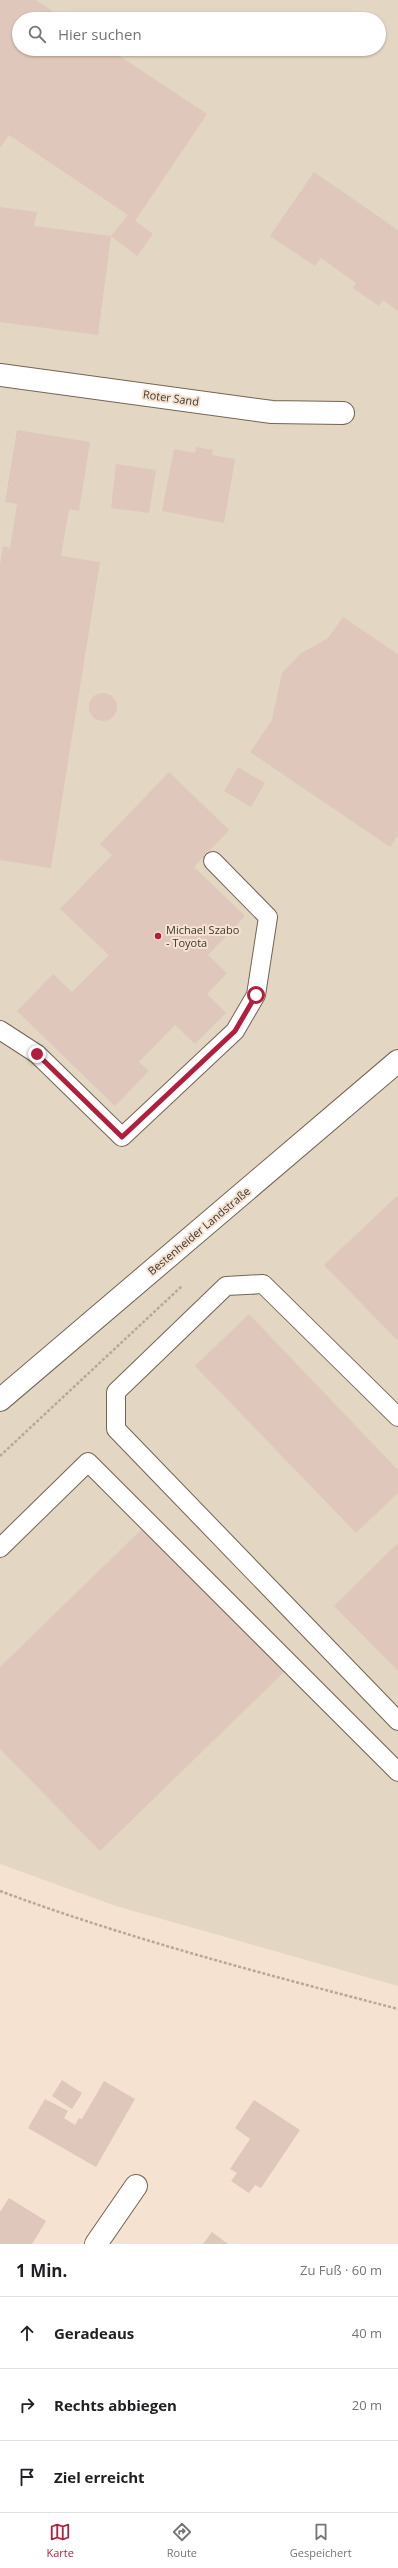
<!DOCTYPE html>
<html lang="de">
<meta charset="utf-8">
<style>
body{margin:0;font-family:"Open Sans",sans-serif;background:#f6f6f6;color:#202124}
.stop{position:absolute;width:12px;height:12px;margin:-9px;border:3px solid #b21f3e;border-radius:50%;background:#fff}
.stop.end{background:#b21f3e;border-color:#fff;box-shadow:0 1px 4px #0008}
.list{margin:0;padding:0;list-style:none}
h2{display:flex;justify-content:space-between;align-items:center;height:52px;margin:0;padding:0 16px;font-size:17px}
h2 small{font-size:13px;font-weight:400;color:#757577}
.list li{display:grid;grid-template-columns:26px 1fr auto;gap:12px;align-items:center;box-sizing:border-box;height:72px;padding:0 16px;border-top:1px solid #e0e0e0}
.list b{display:block;font-size:15px;white-space:nowrap}
.list em{font-size:13px;font-style:normal;color:#757577}
.icon{flex:none;width:22px;height:22px;fill:none;stroke:currentColor;stroke-width:2;stroke-linecap:round;stroke-linejoin:round}
.map{position:relative;flex:none;width:398px;height:2244px;overflow:hidden}
.search{position:absolute;background:#fff;box-shadow:0 1px 3px #0004;left:12px;right:12px;top:12px;height:44px;display:flex;align-items:center;gap:10px;box-sizing:border-box;padding:0 14px;border-radius:22px;color:#757577;font-size:15px}
.sheet{height:268px;background:#fff}
nav{display:flex;justify-content:space-around;align-items:center;box-sizing:border-box;height:56px;border-top:1px solid #e0e0e0;background:#fff;font-size:11px;color:#757577}
nav a{display:grid;justify-items:center;gap:2px}
nav .on{color:#b21f3e}
.map>svg:first-child{display:block}
.industrial{fill:#e3d7c3;fill-rule:evenodd}
.building{fill:#dfc7bb}
.lines{fill:none;stroke-linecap:round;stroke-linejoin:round}
.service-casing{stroke:#746354;stroke-width:20}
.minor-casing{stroke:#746354;stroke-width:24}
.secondary-casing{stroke:#746354;stroke-width:24}
.path{stroke:#b7a89a;stroke-width:2.5;stroke-dasharray:3 2;stroke-linecap:butt}
.service{stroke:#fff;stroke-width:18}
.minor{stroke:#fff;stroke-width:22}
.secondary{stroke:#fff;stroke-width:22}
.route{stroke:#b21f3e;stroke-width:5}
.poi-dot{fill:#b21f3e;stroke:#f5e2d0;stroke-width:1.5}
.labels{text-anchor:middle;stroke-width:4;stroke-linejoin:round;paint-order:stroke}
.street-label{font-size:11px;fill:#3e3730;stroke:#f5e2d0}
.poi-label{font-size:11px;fill:#3e3730;stroke:#f5e2d0;text-anchor:start}
</style>
<div class="map">
<svg width="398" height="2244" viewBox="0 0 398 2244">
<rect width="100%" height="100%" fill="#f5e2d0"/>
<!-- industrial -->
<path class="industrial" d="M0,0H398V1986L116,1906L0,1864ZM19,19H379V49H19Z"/>
<!-- building -->
<g class="building">
<polygon points="0,0 36,0 64,19 19,19 19,49 109,49 207,114 135,221 153,234 137,256 111,236 128,215 9,135 0,148"/>
<polygon points="314,172 398,230 398,311 383,300 379,306 353,288 356,283 321,258 315,266 270,236"/>
<polygon points="0,207 37,212 34,226 111,236 98,335 0,322"/>
<polygon points="17,430 90,442 79,511 69,509 61,556 100,562 51,868 0,860 0,565 3,546 10,548 17,504 5,502"/>
<polygon points="196,447 213,450 212,455 235,459 224,523 162,511 174,449 195,453"/>
<polygon points="116,464 156,470 149,513 111,508"/>
<polygon points="343,617 398,654 398,835 390,847 250,752 272,720 282,673 300,654 328,638"/>
<circle cx="103" cy="707" r="14"/>
<polygon points="238,767 265,783 251,807 224,791"/>
<polygon points="169,772 229,830 194,867 245,916 208,955 227,973 207,994 226,1013 195,1044 175,1025 139,1062 149,1071 115,1106 17,1011 53,974 72,992 109,955 60,909 112,855 100,844"/>
<polygon points="398,1195 398,1341 324,1265"/>
<polygon points="249,1314 398,1470 398,1493 356,1533 195,1366"/>
<polygon points="144,1527 285,1671 100,1851 0,1749 0,1667"/>
<polygon points="398,1543 398,1671 334,1606"/>
<polygon points="62,2080 82,2093 72,2109 52,2096"/>
<polygon points="104,2081 135,2099 96,2167 28,2128 45,2099 68,2111 64,2118 75,2125 79,2118 82,2119"/>
<polygon points="254,2100 300,2130 261,2188 255,2185 249,2193 231,2181 237,2173 230,2169 250,2139 235,2128"/>
<polygon points="9,2198 46,2221 32,2244 0,2244 0,2212"/>
<polygon points="212,2232 228,2244 203,2244"/>
</g>
<g class="lines">
<defs>
<g id="service">
<polyline points="0,1030 37,1054 122,1137 235,1031 256,995 268,917 213,861"/>
<polyline points="398,1417 263,1284 226,1286 116,1392 116,1429 398,1721"/>
<polyline points="0,1548 88,1462 398,1772"/>
</g>
<g id="minor">
<polyline points="0,375 272,412 343,413"/>
<polyline points="96,2244 136,2186"/>
</g>
<polyline id="secondary" points="0,1400 398,1061"/>
</defs>
<!-- service casing -->
<use href="#service" class="service-casing"/>
<!-- minor casing -->
<use href="#minor" class="minor-casing"/>
<!-- secondary casing -->
<use href="#secondary" class="secondary-casing"/>
<!-- path -->
<g class="path">
<polyline points="0,1456 182,1286"/>
<path d="M0,1891C129,1939 264,1974 398,2009"/>
</g>
<!-- service -->
<use href="#service" class="service"/>
<!-- minor -->
<use href="#minor" class="minor"/>
<!-- secondary -->
<use href="#secondary" class="secondary"/>
</g>
<g class="lines">
<!-- route -->
<polyline class="route" points="37,1054 122,1137 235,1031 256,995"/>
</g>
<!-- markers -->
<circle class="poi-dot" cx="158" cy="936" r="4"/>
<g class="labels">
<!-- street labels -->
<g class="street-label">
<text transform="translate(171 398) rotate(8)" y="4">Roter Sand</text>
<text transform="translate(199 1231) rotate(-40)" y="4">Bestenheider Landstraße</text>
</g>
<!-- poi labels -->
<g class="poi-label">
<text x="166" y="934">Michael Szabo<tspan x="166" dy="13">- Toyota</tspan></text>
</g>
</g>
</svg>
<div class="stop" style="left:256px;top:995px"></div>
<div class="stop end" style="left:37px;top:1054px"></div>
<div class="search"><svg class="icon" aria-label="search" viewBox="0 0 24 24"><circle cx="10" cy="10" r="6"/><path d="M15 15l6 6"/></svg>Hier suchen</div>
</div>
<section class="sheet">
<h2>1 Min.<small>Zu Fuß · 60 m</small></h2>
<ul class="list">
<li><svg class="icon" aria-label="ahead" viewBox="0 0 24 24"><path d="M12 20V5M6 11l6-6 6 6"/></svg><div><b>Geradeaus</b></div><em>40 m</em></li>
<li><svg class="icon" aria-label="right" viewBox="0 0 24 24"><path d="M7 20v-9h11M14 6l5 5-5 5"/></svg><div><b>Rechts abbiegen</b></div><em>20 m</em></li>
<li><svg class="icon" aria-label="arrive" viewBox="0 0 24 24"><path d="M6 21V4h12l-3 4 3 4H6"/></svg><div><b>Ziel erreicht</b></div></li>
</ul>
</section>
<nav>
<a class="on"><svg class="icon" aria-label="map" viewBox="0 0 24 24"><path d="M3 6l6-2 6 2 6-2v14l-6 2-6-2-6 2zM9 4v14M15 6v14"/></svg>Karte</a>
<a><svg class="icon" aria-label="directions" viewBox="0 0 24 24"><path d="M12 3l9 9-9 9-9-9zM9 14v-3h6M13 9l2 2-2 2"/></svg>Route</a>
<a><svg class="icon" aria-label="saved" viewBox="0 0 24 24"><path d="M7 4h10v16l-5-4-5 4z"/></svg>Gespeichert</a>
</nav>
